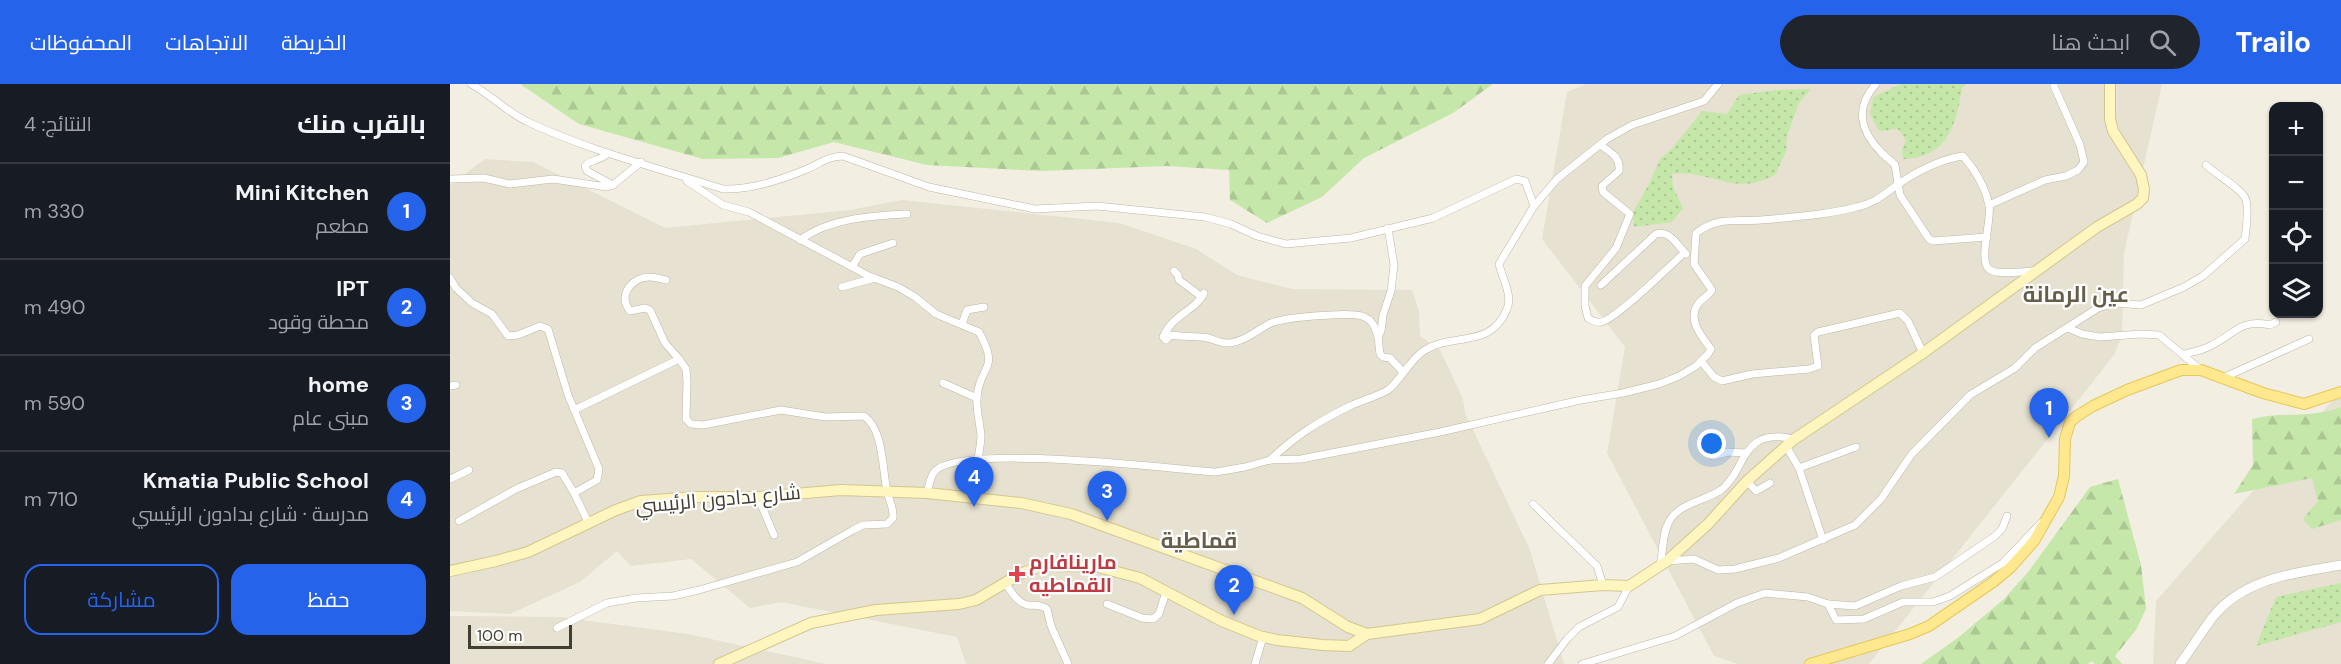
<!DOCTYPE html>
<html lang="ar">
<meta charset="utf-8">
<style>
body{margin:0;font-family:"DM Sans",Cairo,sans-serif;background:#20242c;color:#f1f3f6;direction:rtl}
.controls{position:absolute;right:18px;top:18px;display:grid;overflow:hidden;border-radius:12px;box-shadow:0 2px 4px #0004}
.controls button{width:54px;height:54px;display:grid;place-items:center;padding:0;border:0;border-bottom:2px solid #363941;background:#171b24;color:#f1f3f6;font:30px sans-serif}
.scale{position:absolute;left:18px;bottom:15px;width:104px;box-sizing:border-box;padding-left:6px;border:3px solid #433e33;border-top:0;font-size:16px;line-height:21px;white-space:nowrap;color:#433e33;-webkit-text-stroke:4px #fff;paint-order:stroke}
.you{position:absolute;left:1262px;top:360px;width:21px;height:21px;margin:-15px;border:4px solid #fff;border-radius:50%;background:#1a73e8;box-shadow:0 0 0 9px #1a73e833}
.badge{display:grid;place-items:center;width:39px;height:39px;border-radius:50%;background:#2563eb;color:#fff;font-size:20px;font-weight:700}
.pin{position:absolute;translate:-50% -50px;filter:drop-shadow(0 2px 3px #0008)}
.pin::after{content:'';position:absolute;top:32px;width:21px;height:18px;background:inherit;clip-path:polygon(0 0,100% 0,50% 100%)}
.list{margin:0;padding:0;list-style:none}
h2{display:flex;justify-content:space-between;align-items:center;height:78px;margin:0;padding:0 24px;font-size:26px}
h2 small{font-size:20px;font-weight:400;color:#9ea1a6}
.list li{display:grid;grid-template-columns:39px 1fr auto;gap:18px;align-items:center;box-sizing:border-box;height:96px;padding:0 24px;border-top:2px solid #363941}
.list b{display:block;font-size:22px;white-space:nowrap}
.list p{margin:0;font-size:20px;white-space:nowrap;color:#9ea1a6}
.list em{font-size:20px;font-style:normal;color:#9ea1a6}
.actions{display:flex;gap:12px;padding:18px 24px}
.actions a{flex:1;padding:14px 0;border:2px solid #2563eb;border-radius:18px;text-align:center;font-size:21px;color:#2563eb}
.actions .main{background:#2563eb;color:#fff}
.icon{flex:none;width:33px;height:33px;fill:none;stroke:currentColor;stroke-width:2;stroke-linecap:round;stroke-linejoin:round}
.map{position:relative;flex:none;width:1891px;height:580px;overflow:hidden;direction:ltr}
header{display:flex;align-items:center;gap:36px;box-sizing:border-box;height:84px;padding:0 30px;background:#2563eb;color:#fff}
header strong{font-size:28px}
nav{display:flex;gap:33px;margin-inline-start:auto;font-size:21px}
.search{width:420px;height:54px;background:#20242c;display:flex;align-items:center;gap:15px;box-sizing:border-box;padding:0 21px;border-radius:33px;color:#9ea1a6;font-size:22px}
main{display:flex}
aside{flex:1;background:#171b24}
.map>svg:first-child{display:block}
.residential{fill:#e6e1d0}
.grass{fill:url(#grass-dots)}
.forest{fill:url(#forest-firs)}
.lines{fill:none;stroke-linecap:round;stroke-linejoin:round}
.minor-casing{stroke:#bdb7a5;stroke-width:8}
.tertiary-casing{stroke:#bdb7a5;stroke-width:10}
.secondary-casing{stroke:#d3c791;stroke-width:12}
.primary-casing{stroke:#e5c85d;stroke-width:12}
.minor{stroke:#fff;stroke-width:7}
.tertiary{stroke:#fff;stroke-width:9}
.secondary{stroke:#fff5bf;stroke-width:10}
.primary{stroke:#ffe88e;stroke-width:10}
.health-dot{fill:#e0444e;stroke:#fff;stroke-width:2}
.labels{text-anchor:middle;stroke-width:4.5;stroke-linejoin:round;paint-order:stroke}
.street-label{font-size:20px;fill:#433e33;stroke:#fff}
.health-label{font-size:20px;font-weight:bold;fill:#be3a42;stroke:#fff;text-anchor:start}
.quarter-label{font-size:22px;font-weight:bold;fill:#665d4a;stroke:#fff}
</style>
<header>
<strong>Trailo</strong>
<div class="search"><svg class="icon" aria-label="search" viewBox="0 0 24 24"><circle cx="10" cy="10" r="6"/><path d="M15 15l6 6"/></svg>ابحث هنا</div>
<nav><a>الخريطة</a><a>الاتجاهات</a><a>المحفوظات</a></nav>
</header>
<main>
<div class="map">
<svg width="1891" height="580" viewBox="0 0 1891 580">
<defs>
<pattern id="grass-dots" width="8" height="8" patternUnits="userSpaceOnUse" patternTransform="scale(1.5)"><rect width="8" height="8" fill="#c6e7aa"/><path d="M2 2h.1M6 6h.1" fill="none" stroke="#abc793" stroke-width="1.8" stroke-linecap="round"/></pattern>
<pattern id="forest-firs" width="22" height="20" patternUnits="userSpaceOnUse" patternTransform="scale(1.5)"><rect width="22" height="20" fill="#c6e7aa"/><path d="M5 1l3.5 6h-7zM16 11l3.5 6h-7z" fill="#abc793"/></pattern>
</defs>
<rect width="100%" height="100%" fill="#f2eee2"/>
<!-- residential -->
<g class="residential">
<polygon points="1136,0 1712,0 1674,169 1672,252 1664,271 1419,580 1287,580 1264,572 1157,369 1175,263 1092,155 1117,8"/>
<polygon points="35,75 83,78 215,144 400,126 452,116 669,139 746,165 787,191 842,205 962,206 969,228 970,252 990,266 1013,315 1015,329 1080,466 1114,580 516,580 507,553 331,518 300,524 241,475 181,482 167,467 130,498 60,530 0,527 0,101"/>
<polygon points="1891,307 1891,580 1703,580 1706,517"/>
<polygon points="0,532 110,533 238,550 376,580 0,580"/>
</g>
<!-- grass -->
<g class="grass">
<path d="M1451,0H1516L1512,4C1506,42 1497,74 1453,75L1452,65L1456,56L1448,45L1429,47L1420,30L1423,13Z"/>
<path d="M1361,5L1349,19L1337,52L1336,68L1325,91C1318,94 1310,98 1303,99C1274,104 1252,85 1222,90L1223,103L1233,124L1222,138L1184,143L1183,128L1198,102L1210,75L1220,67L1252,27L1277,30L1289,11L1326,6Z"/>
<polygon points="1891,499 1891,538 1806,562 1826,513"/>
</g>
<!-- forest -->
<g class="forest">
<polygon points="70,0 1043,0 1003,29 914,74 872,113 817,139 780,116 779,86 717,82 592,87 477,81 384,58 328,74 253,75 129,40"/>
<path d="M1891,323V436L1862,445L1853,435L1868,417L1862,394L1784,410L1803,381L1802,335C1832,327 1863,335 1891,323Z"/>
<polygon points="1668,395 1691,481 1696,525 1686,546 1665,572 1672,580 1645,580 1642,577 1638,580 1471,580 1509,553 1554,515 1579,487 1640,403"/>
</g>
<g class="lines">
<defs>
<g id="minor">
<path d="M21,0C41,11 57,28 78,38C140,67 208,84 273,105C302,106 331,96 357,85C371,79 376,73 393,72L479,103L585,125L647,122L755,133L781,140L807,152L836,160L901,154L983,134L1066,95L1075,97L1084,122"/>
<path d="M1426,0C1405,23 1410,47 1431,68C1435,73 1441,76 1445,81L1450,111L1479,155L1483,157L1537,153"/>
<path d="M1150,61C1160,68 1171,73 1169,87L1152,102L1153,108L1180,130L1166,164L1135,202V222L1138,234C1143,237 1146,239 1151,238C1166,235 1220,182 1234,169"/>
<path d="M0,95L34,94L60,100L103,95L157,103L163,101L137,87L135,82C140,75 151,77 158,69"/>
<path d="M237,97L273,121L299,128L419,192L448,203L465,213L486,230L529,248C551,288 529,280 527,314C526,326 530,339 531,352C531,359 529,367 528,375"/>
<polyline points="163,101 191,78"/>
<polyline points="1539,121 1595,96 1616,92 1628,86 1634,78 1630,61 1604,2"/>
<polyline points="938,144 944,181 941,207 933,231 931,247 928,253 930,270 933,273 940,274 953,288"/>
<path d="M350,156C380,134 421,132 457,130"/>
<polyline points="402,183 410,170 443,159"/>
<polyline points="724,187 728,191 729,196 752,213"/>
<polyline points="0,194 6,204 22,219 42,230 58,252 68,251 90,242 98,245 118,311 149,385 147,396 124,409 139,440"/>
<path d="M216,196C211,195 205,193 200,193C182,193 167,211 180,227L195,224L200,226L215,259L229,275"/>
<path d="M1151,201L1206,150C1220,146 1227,161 1236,170"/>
<polyline points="392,203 425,194"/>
<path d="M754,209C744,228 724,229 713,253L716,256L721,251C732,253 749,252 758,254C766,256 770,260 780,259C794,257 805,248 817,241C828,233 899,228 912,232C923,236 925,243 928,253"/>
<polyline points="512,240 517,226 534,223"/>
<polyline points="1618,244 1632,250 1650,253 1691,250 1709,251 1751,286"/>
<path d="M1734,270C1743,268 1754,266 1762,261C1786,249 1790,235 1820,241L1826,238"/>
<polyline points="1251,277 1264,293 1272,297 1302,290 1359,285 1368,282 1364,251 1368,248 1450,229 1458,237 1473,269"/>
<polyline points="1775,293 1859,255"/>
<polyline points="493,299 527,314"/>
<polyline points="0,302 6,301"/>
<polyline points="1336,362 1349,384 1373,456"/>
<polyline points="1263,372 1278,368 1296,369"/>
<path d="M820,376C845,352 869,337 900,322C912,316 926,313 938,306C951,296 960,275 975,266C1005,248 1041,265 1057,225C1063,211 1052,194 1049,180L1084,122L1107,95L1157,55L1182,41L1254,17L1268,0"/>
<polyline points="1349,384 1406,363"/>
<polyline points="0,395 19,386"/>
<polyline points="1297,397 1306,407 1320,399"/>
<path d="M477,409C479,402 480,392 485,387C511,359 721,385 766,388L795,383L820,376L851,375L990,348L1131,316L1173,309L1209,300L1229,292L1246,282L1258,270L1261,265C1251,252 1237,235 1248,220C1252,214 1259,212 1262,206L1244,180L1246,149C1269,132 1285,138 1311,136C1343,133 1376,131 1407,123C1426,119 1435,109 1450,99C1468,87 1492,75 1513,72C1525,86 1535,102 1539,121C1542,137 1528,176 1539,185C1546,192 1574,187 1585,187"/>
<polyline points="308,413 324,451"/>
<polyline points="1083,420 1147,482 1153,501"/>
<polyline points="9,437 66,405 106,388 112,389 124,409"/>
<path d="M1217,477L1244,475L1268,486L1285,485L1329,474L1405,441L1431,415L1461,371L1520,311L1565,284L1585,264L1648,224L1664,219L1691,221L1734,203L1753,192L1795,155C1796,144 1799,128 1796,116C1793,105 1766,91 1756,81"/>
<path d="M1210,482C1213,469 1212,448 1220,436C1230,419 1255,417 1271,406C1288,393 1291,369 1307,358C1316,352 1333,351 1343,356"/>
<path d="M556,500C561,508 567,518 577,521C585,522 590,520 597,525L601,542L618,580"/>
<polyline points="657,520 692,534 703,535 709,530 716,508"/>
<polyline points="1378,520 1405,522 1451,502 1485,493 1545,452 1552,445 1557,432"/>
<path d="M107,544L157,519L186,514L223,512L249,506L347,478L403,446L413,441L437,440L443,434C444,424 439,416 437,407C432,385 434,346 414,332L375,333L331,326L253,341L241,340L236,335L237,297L236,285L229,275L124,326"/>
<polyline points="805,580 813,553"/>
<polyline points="1098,580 1117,555 1129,543 1168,523 1179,502"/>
<polyline points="1132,580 1225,552 1287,519 1315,509 1358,513 1378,520 1386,536 1414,535 1453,518 1483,518 1500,512 1553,479 1591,439"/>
</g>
<path id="tertiary" d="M1730,580C1741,565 1751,549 1762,534C1793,494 1845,489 1891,481"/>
<g id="secondary">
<polyline points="0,487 46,477 78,468 166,426 191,417 246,413 308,413 391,406 477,409 571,419 621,430 852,514 898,543 917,550 1030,535 1090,506 1153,501 1179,502 1217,477 1258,440 1297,397 1343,356 1473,269 1647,143 1687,120 1693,114 1694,105 1691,91 1663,47 1660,35 1660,0"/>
<polyline points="269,580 361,539 426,526 509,520 526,516 570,490 594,481 648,483 690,494 772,537 809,552 827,556 873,561 899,562 917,550"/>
</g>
<polyline id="primary" points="1360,580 1460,550 1479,542 1543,498 1560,484 1584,457 1609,413 1614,392 1615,355 1620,338 1627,332 1643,322 1677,306 1731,286 1751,286 1813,309 1854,320 1891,308"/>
</defs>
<!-- minor casing -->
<use href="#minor" class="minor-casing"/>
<!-- tertiary casing -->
<use href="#tertiary" class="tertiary-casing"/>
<!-- secondary casing -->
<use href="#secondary" class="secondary-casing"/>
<!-- primary casing -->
<use href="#primary" class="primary-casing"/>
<!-- minor -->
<use href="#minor" class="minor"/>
<!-- tertiary -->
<use href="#tertiary" class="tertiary"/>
<!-- secondary -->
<use href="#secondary" class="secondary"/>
<!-- primary -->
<use href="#primary" class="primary"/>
</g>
<!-- markers -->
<path class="health-dot" d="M564 481h6v6h6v6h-6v6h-6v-6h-6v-6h6z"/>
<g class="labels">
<!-- street labels -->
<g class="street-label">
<text transform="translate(268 415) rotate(-5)" y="7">شارع بدادون الرئيسي</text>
</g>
<!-- health labels -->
<g class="health-label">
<text x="579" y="485">مارينافارم<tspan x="579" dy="23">القماطيه</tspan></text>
</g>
<!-- quarter labels -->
<g class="quarter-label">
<text x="1626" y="218">عين الرمانة</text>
<text x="749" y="464">قماطية</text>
</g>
</g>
</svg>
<div class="controls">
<button>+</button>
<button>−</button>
<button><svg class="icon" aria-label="locate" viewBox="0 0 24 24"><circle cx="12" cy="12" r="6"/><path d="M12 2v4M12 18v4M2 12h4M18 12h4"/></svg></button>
<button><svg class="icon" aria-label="layers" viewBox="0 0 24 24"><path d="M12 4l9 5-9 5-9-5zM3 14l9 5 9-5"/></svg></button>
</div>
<div class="scale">100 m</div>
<div class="you"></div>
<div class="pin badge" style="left:1599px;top:354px">1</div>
<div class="pin badge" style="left:784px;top:531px">2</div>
<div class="pin badge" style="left:657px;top:437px">3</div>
<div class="pin badge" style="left:524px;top:423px">4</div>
</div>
<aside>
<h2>بالقرب منك<small>النتائج: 4</small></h2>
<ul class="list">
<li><span class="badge">1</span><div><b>Mini Kitchen</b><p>مطعم</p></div><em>330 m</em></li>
<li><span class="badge">2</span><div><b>IPT</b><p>محطة وقود</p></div><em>490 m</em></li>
<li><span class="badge">3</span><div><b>home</b><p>مبنى عام</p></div><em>590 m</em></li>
<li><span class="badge">4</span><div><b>Kmatia Public School</b><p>مدرسة · شارع بدادون الرئيسي</p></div><em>710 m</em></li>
</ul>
<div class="actions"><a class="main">حفظ</a><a>مشاركة</a></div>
</aside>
</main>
